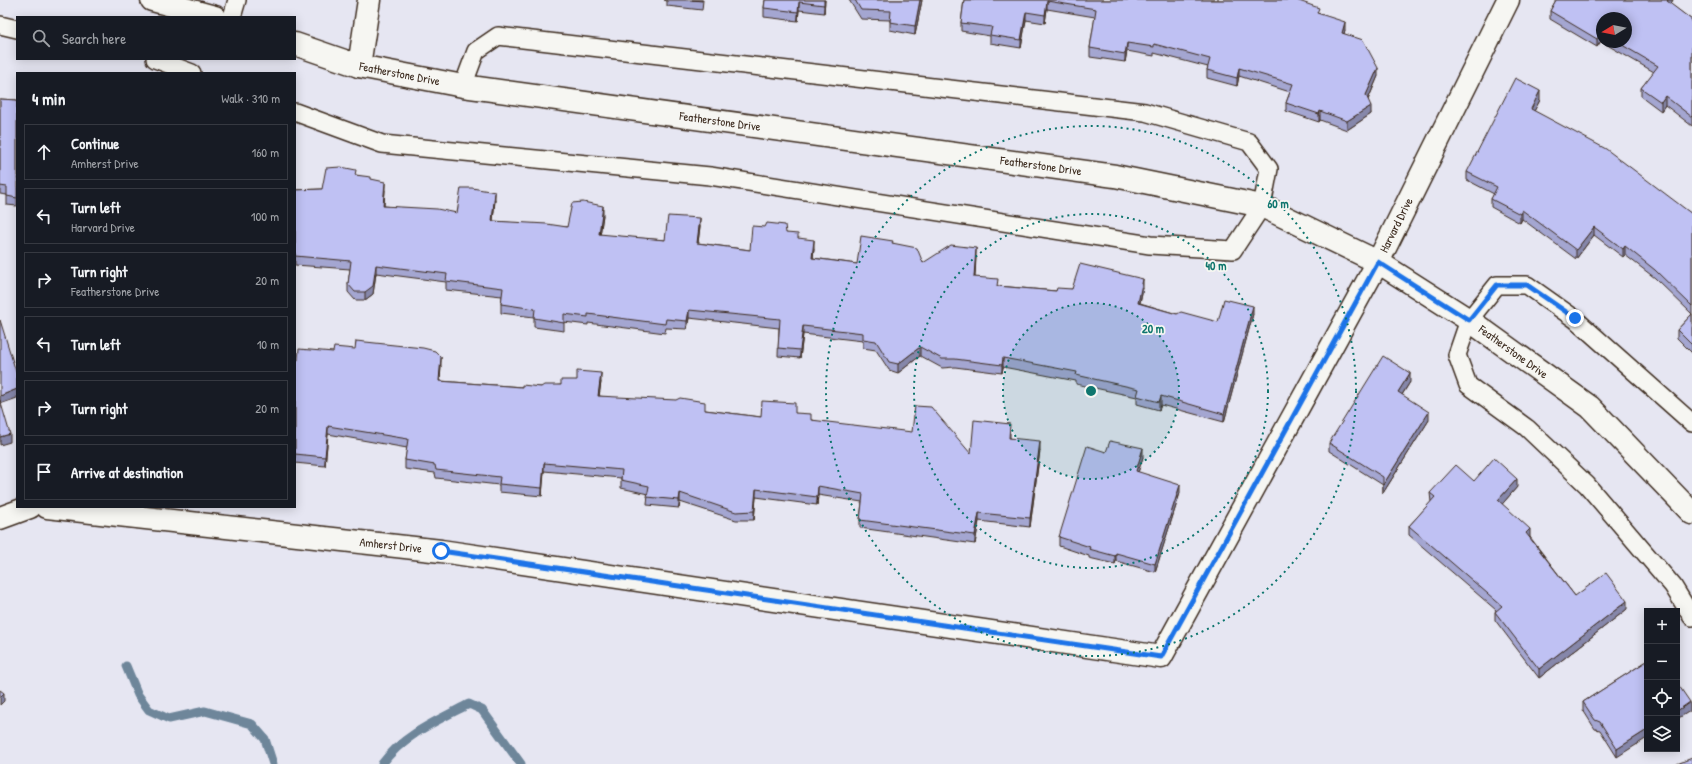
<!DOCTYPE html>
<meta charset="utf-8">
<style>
body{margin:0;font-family:"Patrick Hand",sans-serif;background:#20242c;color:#f1f3f6}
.controls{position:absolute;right:12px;bottom:12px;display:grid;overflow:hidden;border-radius:0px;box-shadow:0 2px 10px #0003}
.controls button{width:36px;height:36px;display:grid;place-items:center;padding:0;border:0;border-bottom:1px solid #363941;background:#171b24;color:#f1f3f6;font:20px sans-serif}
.compass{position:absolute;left:1596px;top:12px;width:36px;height:36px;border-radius:50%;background:#171b24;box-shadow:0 2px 10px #0003;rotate:260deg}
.stop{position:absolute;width:12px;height:12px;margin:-9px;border:3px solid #1a73e8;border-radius:50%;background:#fff}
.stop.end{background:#1a73e8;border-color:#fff;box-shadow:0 1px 4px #0008}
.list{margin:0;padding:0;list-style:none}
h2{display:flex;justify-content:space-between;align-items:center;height:52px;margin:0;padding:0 16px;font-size:17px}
h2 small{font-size:13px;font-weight:400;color:#9ea1a6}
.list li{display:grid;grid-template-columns:26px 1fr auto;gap:12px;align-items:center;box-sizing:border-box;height:56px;margin:0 8px 8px;padding:0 8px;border:1px solid #363941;border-radius:0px}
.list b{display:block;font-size:15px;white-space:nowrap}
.list p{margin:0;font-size:13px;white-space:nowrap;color:#9ea1a6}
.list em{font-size:13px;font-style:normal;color:#9ea1a6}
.icon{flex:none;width:22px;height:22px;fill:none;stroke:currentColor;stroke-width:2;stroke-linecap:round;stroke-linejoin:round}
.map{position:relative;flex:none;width:1692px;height:764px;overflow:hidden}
.search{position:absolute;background:#171b24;box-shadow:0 2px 10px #0003;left:16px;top:16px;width:280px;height:44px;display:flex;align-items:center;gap:10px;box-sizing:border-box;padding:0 14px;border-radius:0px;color:#9ea1a6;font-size:15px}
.panel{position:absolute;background:#171b24;box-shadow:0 2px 10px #0003;left:16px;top:72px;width:280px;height:436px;border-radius:0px}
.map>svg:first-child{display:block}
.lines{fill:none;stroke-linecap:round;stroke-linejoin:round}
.stream{stroke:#6e869a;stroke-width:9}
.service-casing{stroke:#3b2a1e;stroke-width:20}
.minor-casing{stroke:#3b2a1e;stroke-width:25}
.tertiary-casing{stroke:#3b2a1e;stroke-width:25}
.service{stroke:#f6f6f2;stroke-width:17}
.minor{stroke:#f6f6f2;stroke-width:22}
.tertiary{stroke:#f6f6f2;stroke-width:22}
.wall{fill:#a4a6d1;stroke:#3b2a1e}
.shaded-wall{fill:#8687aa;stroke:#3b2a1e}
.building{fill:#bfc1f3;stroke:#3b2a1e}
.route{stroke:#1a73e8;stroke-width:5}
.ring{fill:none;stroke:#0f766e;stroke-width:2;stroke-dasharray:2 4}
.labels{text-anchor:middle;stroke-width:3.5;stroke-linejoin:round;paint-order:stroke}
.street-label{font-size:12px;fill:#3b2a1e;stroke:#f6f6f2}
.centre{fill:#0f766e;stroke:#f6f6f2;stroke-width:2}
.ring-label{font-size:12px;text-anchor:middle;font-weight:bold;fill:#0f766e;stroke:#f6f6f2;stroke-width:3.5;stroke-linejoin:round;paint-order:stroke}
</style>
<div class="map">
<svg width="1692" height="764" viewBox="0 0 1692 764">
<rect width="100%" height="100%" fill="#e6e6f2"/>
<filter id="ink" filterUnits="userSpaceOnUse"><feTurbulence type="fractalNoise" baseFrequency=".025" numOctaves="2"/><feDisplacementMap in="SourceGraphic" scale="8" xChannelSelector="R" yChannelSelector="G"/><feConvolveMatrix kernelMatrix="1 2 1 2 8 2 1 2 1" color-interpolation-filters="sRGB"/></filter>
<g filter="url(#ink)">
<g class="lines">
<!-- stream -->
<g class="stream">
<polyline points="126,666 138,695 149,710 169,719 205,711 252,724 265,739 273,764"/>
<path d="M382,764C403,735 438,720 469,704L482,710L521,764"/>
</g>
<defs>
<g id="service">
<polyline points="232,17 237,0"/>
<polyline points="0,25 17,29"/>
<polyline points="155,59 192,73"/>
<polyline points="295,112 382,144 710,176 1150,245 1233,250 1262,206 1269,169 1249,142 1145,112 498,36 476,51 463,86"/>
<polyline points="1692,423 1575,319 1527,285 1497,285 1469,320 1457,355 1468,385 1527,428 1587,485 1673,586 1692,617"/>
</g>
<g id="minor">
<polyline points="359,66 369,0"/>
<path id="s1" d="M47,507L441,551L1161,657L1378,262L1508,0"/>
<polyline points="0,518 30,507"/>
</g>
<g id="tertiary">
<polyline points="152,0 215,17"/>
<path id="s2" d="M295,44L359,66L463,86L1115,176L1262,206L1378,262L1469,320L1590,407L1692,513"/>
</g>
</defs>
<!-- service casing -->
<use href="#service" class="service-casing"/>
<!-- minor casing -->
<use href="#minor" class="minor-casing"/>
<!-- tertiary casing -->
<use href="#tertiary" class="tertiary-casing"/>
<!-- service -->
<use href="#service" class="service"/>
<!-- minor -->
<use href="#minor" class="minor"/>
<!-- tertiary -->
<use href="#tertiary" class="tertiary"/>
</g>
<!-- wall -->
<g class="wall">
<polygon points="664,0 703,0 702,10 667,6 667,1"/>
<polygon points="765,0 825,0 824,13 799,10 798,21 764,17 764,8"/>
<polygon points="849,0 922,0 915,35 890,30 890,20 861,19"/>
<polygon points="964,0 1296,0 1319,13 1345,30 1344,33 1378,76 1368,100 1371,114 1347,130 1320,120 1319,122 1286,111 1286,103 1290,92 1239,76 1237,86 1207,78 1207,70 1208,67 1154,53 1154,56 1127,51 1125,62 1090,57 1090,48 1095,17 1047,9 1045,23 1026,20 1021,48 990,43 990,36 961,31 961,23"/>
<polygon points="1556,0 1673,0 1670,4 1692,20 1692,126 1665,105 1661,111 1641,96 1641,88 1654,72 1602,42 1626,42 1602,18 1602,42 1601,41 1597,47 1550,19 1550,11"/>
<polygon points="0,99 17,100 17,206 7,205 7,195 0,194"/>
<polygon points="1540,100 1534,111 1692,214 1692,353 1677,338 1677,330 1692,314 1655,278 1625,255 1623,257 1594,235 1576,259 1522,219 1520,223 1491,207 1491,199 1494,194 1467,180 1467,172"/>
<polygon points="356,175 371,179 385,190 384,206 457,213 495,200 493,221 567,227 603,215 600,235 665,240 700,226 698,243 750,250 786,233 798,238 814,248 813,258 857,264 893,243 923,263 976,256 975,277 998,286 1056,291 1072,289 1143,288 1140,303 1177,314 1218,322 1253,314 1224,422 1161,405 1159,410 1137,404 1137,397 1076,384 1076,381 1003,367 1002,373 955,367 942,368 920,356 898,373 889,370 876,350 863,348 863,341 803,334 800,358 778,356 779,328 689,318 687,329 666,328 665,333 588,323 588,325 564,322 564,331 534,327 534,317 501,313 501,304 502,296 446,290 446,282 376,273 373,294 365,300 355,300 348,292 348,284 350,269 295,265 295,190 322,189"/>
<polygon points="295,360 441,366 440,381 522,387 541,387 561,385 601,382 599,396 705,410 761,417 795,413 811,420 971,454 1010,433 1010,438 1040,450 1030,527 979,521 975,544 860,528 860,520 862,502 818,495 817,505 756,497 754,520 736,520 680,502 679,508 647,505 648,494 621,488 621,478 544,471 542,496 499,492 499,485 436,478 435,473 405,469 405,460 407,448 328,434 325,466 295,463"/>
<polygon points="1410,382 1402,395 1429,420 1383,493 1383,485 1329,451 1329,443"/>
<polygon points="1106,452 1143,457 1138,472 1180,493 1155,572 1116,561 1115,564 1089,558 1089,556 1059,546 1059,537"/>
<polygon points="1474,481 1517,487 1502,504 1530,537 1575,596 1627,609 1539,678 1495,620 1495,612 1496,610 1409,535 1409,526 1431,502 1430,493"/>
<polygon points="1647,661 1617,757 1600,730 1595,729 1583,710 1583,702"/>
</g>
<!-- shaded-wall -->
<g class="shaded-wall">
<polygon points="824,0 825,0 824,13"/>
<polygon points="920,0 922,0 915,35 915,26"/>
<polygon points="1668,0 1673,0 1667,10 1667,1"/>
<polygon points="1047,1 1047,9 1045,23 1045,15"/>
<polygon points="799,2 799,10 798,21 798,12"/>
<polygon points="1026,12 1026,20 1021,48 1021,40"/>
<polygon points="1345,22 1345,30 1342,41 1342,33"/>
<polygon points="1601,33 1601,41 1597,47 1597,39"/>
<polygon points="1127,43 1127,51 1125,62 1125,54"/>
<polygon points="1239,68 1239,76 1237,86 1237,78"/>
<polygon points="1378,68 1378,76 1366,104 1366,95"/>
<polygon points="1540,91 1540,100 1531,117 1531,109"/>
<polygon points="1665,96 1665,105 1661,111 1661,102"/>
<polygon points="1371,106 1371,114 1347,130 1347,121"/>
<polygon points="1320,111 1320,120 1319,122 1319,114"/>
<polygon points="385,182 385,190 383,214 383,206"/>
<polygon points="495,192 495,200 492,229 492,221"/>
<polygon points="603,206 603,215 599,243 599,234"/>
<polygon points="1522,210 1522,219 1520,223 1520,214"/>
<polygon points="700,218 700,226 697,251 697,243"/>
<polygon points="1594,227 1594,235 1576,259 1576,250"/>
<polygon points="814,240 814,248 812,267 812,258"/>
<polygon points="1625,246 1625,255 1623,257 1623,249"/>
<polygon points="976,248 976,256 974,285 974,277"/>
<polygon points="376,265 376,273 373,294 365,300 365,292"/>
<polygon points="1143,279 1143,288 1138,311 1138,303"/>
<polygon points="1253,306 1253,314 1224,422 1224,414"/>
<polygon points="689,310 689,318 687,329 687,321"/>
<polygon points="803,326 803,334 800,358 800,350"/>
<polygon points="920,347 920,356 898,373 898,364"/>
<polygon points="441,357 441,366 439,390 439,381"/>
<polygon points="1003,358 1003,367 1002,373 1002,365"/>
<polygon points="601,373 601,382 598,404 598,396"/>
<polygon points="1410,373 1410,382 1398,401 1398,392"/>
<polygon points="17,389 17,398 0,404 0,396"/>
<polygon points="1161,396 1161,405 1159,410 1159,402"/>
<polygon points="1429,412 1429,420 1383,493 1383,485"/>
<polygon points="328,426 328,434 325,466 325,457"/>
<polygon points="10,434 10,442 0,445 0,437"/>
<polygon points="1040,441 1040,450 1030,527 1030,518"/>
<polygon points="1143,448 1143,457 1136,479 1136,471"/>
<polygon points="544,463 544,471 542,496 542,488"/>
<polygon points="1517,479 1517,487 1498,509 1498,500"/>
<polygon points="1180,485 1180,493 1155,572 1155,564"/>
<polygon points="818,486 818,495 817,505 817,497"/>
<polygon points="756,489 756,497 754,520 754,511"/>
<polygon points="680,493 680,502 679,508 679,500"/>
<polygon points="979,513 979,521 975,544 975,535"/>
<polygon points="1530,529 1530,537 1526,542 1526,533"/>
<polygon points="1116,553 1116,561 1115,564 1115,556"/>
<polygon points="1627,601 1627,609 1539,678 1539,669"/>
<polygon points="1678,678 1678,686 1677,687 1677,679"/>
<polygon points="4,693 4,701 0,705 0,697"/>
<polygon points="1690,702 1690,711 1677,719 1677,711"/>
<polygon points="1647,730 1647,738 1617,757 1617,749"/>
</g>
<!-- building -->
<g class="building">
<polygon points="692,0 702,0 702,1"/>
<polygon points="765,0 824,0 824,5 799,2 798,12 764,8"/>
<polygon points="855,0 920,0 915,26 890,22 891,11 861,10"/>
<polygon points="964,0 1296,0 1319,8 1317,13 1345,22 1342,33 1363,40 1378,68 1366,95 1371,106 1347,121 1320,111 1319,114 1286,103 1293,84 1239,68 1237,78 1207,70 1210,59 1154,44 1154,47 1127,43 1125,54 1090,48 1096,9 1047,1 1045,15 1026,12 1021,40 990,35 992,27 961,23"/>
<polygon points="1556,0 1668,0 1667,1 1692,20 1692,117 1665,96 1661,102 1641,88 1658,66 1617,42 1626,42 1626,18 1602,18 1602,33 1601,33 1597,39 1550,11"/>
<polygon points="1515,78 1540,91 1531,109 1606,149 1692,214 1692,306 1655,270 1625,246 1623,249 1594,227 1576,250 1522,210 1520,214 1491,199 1497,187 1467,172"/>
<polygon points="0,99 17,100 17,198 7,196 7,187 0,186"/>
<polygon points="341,167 356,170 355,175 371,177 371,179 385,182 383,206 437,209 457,213 461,188 472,188 495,192 492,221 547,224 567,227 572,203 583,202 603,206 599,234 665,240 668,216 700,218 697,243 750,250 752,226 765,227 767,223 785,225 786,233 798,234 798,238 814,240 812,258 857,264 861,236 893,241 892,243 917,248 923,263 951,245 976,248 974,277 998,279 997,286 1056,291 1057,288 1072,289 1080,264 1143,279 1138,303 1177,314 1181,312 1218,322 1224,299 1253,306 1224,414 1161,396 1159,402 1137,396 1139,389 1076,375 1077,372 1003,358 1002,365 955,359 942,359 920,347 898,364 889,362 876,341 863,339 863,333 803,326 800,350 778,348 780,319 689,310 687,321 666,319 665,324 588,314 588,317 564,314 564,323 534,318 535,309 501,304 503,288 446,281 447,274 376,265 373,286 365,292 355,292 348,284 351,261 295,256 295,190 322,189 326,168"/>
<polygon points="1692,314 1692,345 1677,330"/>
<polygon points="0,320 17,375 17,389 0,396"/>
<polygon points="356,341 423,348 435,351 441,357 439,381 522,387 522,385 541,387 544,385 561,385 561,380 577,380 577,371 601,373 598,396 676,400 680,398 705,402 705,410 761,417 762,401 795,403 795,413 811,414 811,420 912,432 915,406 931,407 971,454 974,420 1010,424 1009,438 1040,441 1030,518 979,513 975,535 860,520 863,494 818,486 817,497 756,489 754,511 736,512 680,493 679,500 647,497 649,486 621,480 622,470 544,463 542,488 499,484 500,477 436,470 435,465 405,460 408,439 328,426 325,457 295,454 295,360 298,360 299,349 333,352 334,347 355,349"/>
<polygon points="1383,356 1410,373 1398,392 1429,412 1383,485 1383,477 1329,443"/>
<polygon points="0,400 10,434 0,437"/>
<polygon points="1110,441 1143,448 1136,471 1180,485 1155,564 1116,553 1115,556 1089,549 1090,547 1059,537 1087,446 1106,452"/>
<polygon points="1494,458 1517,479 1498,500 1530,529 1526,533 1575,596 1606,573 1627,601 1539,669 1495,612 1502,606 1409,526 1435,497 1430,493 1456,465 1474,481"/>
<polygon points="1647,661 1647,730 1617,749 1600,722 1595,720 1583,702"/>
<polygon points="1677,683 1690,702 1677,711"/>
<polygon points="0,690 4,693 0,697"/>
<polygon points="1692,758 1692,764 1677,764"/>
</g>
</g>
<g class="lines" filter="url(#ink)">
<!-- route -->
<polyline class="route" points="441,551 1161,657 1378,262 1469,320 1497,285 1527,285 1575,318"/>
</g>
<!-- distance rings -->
<circle cx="1091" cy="391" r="88" fill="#0f766e" fill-opacity=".12"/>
<g class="ring">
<circle cx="1091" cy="391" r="88"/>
<circle cx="1091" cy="391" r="177"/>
<circle cx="1091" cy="391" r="265"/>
</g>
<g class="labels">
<!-- street labels -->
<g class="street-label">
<text dy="4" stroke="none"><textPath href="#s2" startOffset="109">Featherstone Drive</textPath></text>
<text dy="4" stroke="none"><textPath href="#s2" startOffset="433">Featherstone Drive</textPath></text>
<text dy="4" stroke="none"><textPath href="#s2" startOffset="757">Featherstone Drive</textPath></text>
<text dy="4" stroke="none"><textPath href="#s1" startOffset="1616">Harvard Drive</textPath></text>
<text dy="4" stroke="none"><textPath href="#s2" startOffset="1273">Featherstone Drive</textPath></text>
<text dy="4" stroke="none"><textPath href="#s1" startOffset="346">Amherst Drive</textPath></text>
</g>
</g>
<circle cx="1091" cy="391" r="6" class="centre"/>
<g class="ring-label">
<text x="1278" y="208">60 m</text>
<text x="1216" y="270">40 m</text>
<text x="1153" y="333">20 m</text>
</g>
</svg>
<div class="controls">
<button>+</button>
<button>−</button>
<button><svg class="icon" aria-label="locate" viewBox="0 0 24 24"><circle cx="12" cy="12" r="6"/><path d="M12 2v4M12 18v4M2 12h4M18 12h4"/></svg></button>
<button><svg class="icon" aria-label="layers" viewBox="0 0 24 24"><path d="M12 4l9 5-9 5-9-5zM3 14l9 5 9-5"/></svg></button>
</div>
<svg class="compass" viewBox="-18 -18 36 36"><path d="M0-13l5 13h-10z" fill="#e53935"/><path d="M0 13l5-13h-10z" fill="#9ea1a6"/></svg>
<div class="stop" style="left:441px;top:551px"></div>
<div class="stop end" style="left:1575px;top:318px"></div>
<div class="search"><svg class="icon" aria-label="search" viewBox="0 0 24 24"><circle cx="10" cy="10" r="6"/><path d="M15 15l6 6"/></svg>Search here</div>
<section class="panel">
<h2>4 min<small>Walk · 310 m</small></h2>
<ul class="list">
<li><svg class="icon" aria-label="ahead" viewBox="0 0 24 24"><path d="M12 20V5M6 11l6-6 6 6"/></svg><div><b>Continue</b><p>Amherst Drive</p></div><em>160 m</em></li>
<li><svg class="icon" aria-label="left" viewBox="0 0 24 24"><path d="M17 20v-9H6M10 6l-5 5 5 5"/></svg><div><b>Turn left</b><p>Harvard Drive</p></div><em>100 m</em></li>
<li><svg class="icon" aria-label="right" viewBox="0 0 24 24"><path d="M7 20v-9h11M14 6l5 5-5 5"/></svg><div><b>Turn right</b><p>Featherstone Drive</p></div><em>20 m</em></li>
<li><svg class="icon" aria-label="left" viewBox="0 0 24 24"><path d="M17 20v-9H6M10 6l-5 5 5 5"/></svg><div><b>Turn left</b></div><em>10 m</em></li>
<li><svg class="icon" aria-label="right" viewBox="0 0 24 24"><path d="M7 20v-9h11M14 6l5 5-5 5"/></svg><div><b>Turn right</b></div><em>20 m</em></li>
<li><svg class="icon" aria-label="arrive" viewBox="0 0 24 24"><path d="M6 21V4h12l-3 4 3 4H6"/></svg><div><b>Arrive at destination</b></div></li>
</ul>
</section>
</div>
